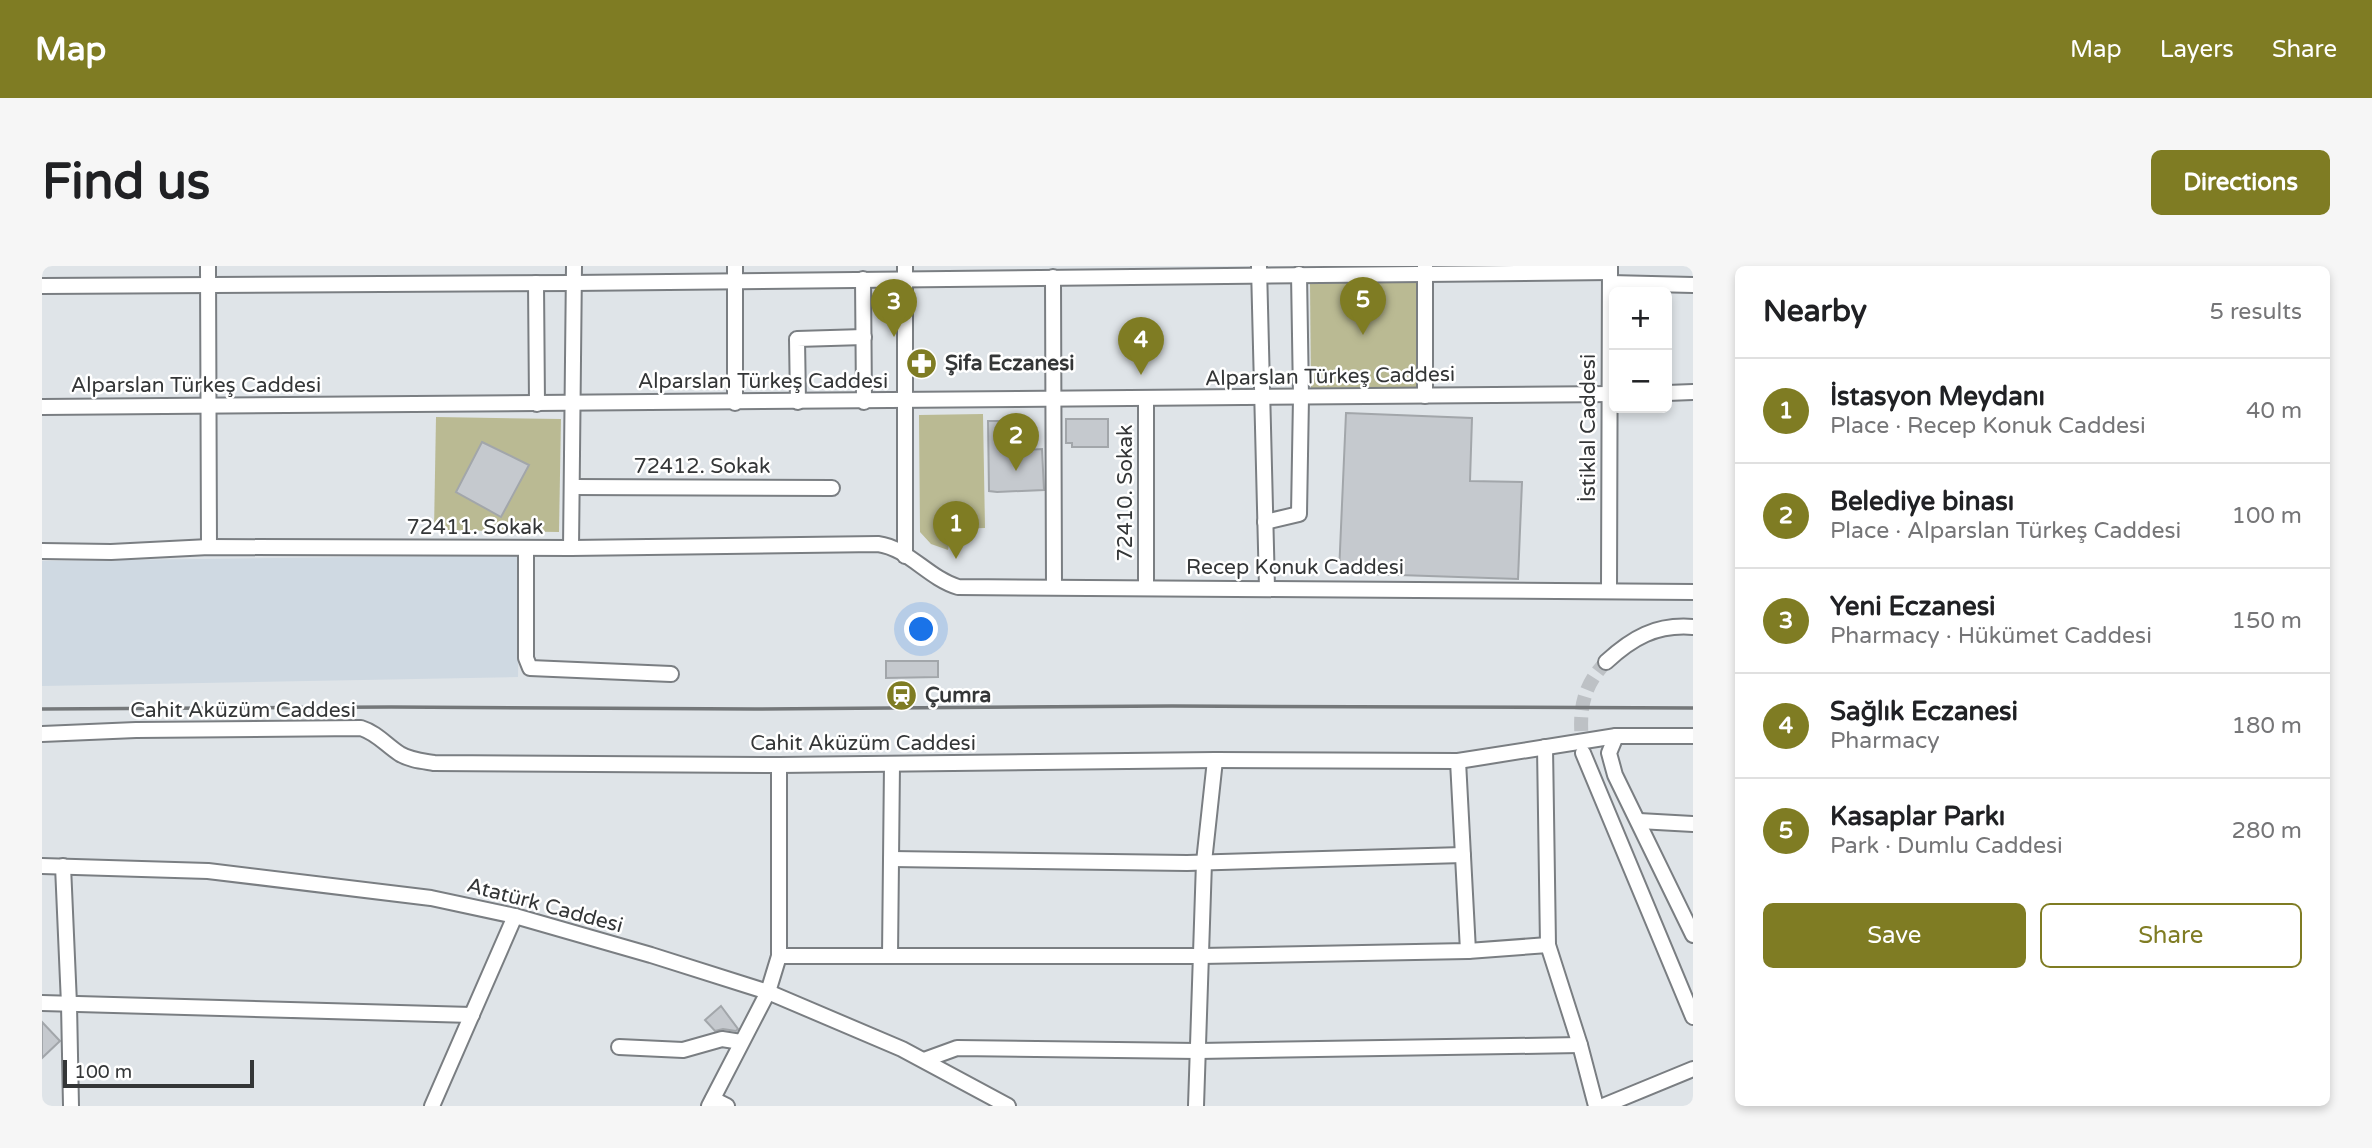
<!DOCTYPE html>
<meta charset="utf-8">
<style>
body{margin:0;font-family:"Varela Round",sans-serif;background:#f6f6f6;color:#202124}
.controls{position:absolute;right:21px;top:21px;display:grid;overflow:hidden;border-radius:10px;box-shadow:0 4px 10px #0003}
.controls button{width:63px;height:63px;display:grid;place-items:center;padding:0;border:0;border-bottom:2px solid #e0e0e0;background:#fff;color:#202124;font:35px sans-serif}
.scale{position:absolute;left:21px;bottom:18px;width:191px;box-sizing:border-box;padding-left:7px;border:4px solid #343637;border-top:0;font-size:19px;line-height:24px;white-space:nowrap;color:#343637;-webkit-text-stroke:5px #fff;paint-order:stroke}
.you{position:absolute;left:880px;top:364px;width:24px;height:24px;margin:-18px;border:5px solid #fff;border-radius:50%;background:#1a73e8;box-shadow:0 0 0 10px #1a73e833}
.badge{display:grid;place-items:center;width:46px;height:46px;border-radius:50%;background:#7f7c23;color:#fff;font-size:23px;font-weight:700}
.pin{position:absolute;translate:-50% -58px;filter:drop-shadow(0 2px 4px #0008)}
.pin::after{content:'';position:absolute;top:37px;width:24px;height:21px;background:inherit;clip-path:polygon(0 0,100% 0,50% 100%)}
.list{margin:0;padding:0;list-style:none}
h2{display:flex;justify-content:space-between;align-items:center;height:91px;margin:0;padding:0 28px;font-size:30px}
h2 small{font-size:23px;font-weight:400;color:#757577}
.list li{display:grid;grid-template-columns:46px 1fr auto;gap:21px;align-items:center;box-sizing:border-box;height:105px;padding:0 28px;border-top:2px solid #e0e0e0}
.list b{display:block;font-size:26px;white-space:nowrap}
.list p{margin:0;font-size:23px;white-space:nowrap;color:#757577}
.list em{font-size:23px;font-style:normal;color:#757577}
.actions{display:flex;gap:14px;padding:21px 28px}
.actions a{flex:1;padding:16px 0;border:2px solid #7f7c23;border-radius:10px;text-align:center;font-size:24px;color:#7f7c23}
.actions .main{background:#7f7c23;color:#fff}
.map{position:relative;flex:none;width:1651px;height:840px;overflow:hidden;border-radius:10px}
header{display:flex;align-items:center;gap:42px;box-sizing:border-box;height:98px;padding:0 35px;background:#7f7c23;color:#fff}
header strong{font-size:33px}
nav{display:flex;gap:38px;margin-inline-start:auto;font-size:24px}
.intro{display:flex;align-items:center;justify-content:space-between;box-sizing:border-box;height:168px;padding:0 42px}
h1{margin:0;font-size:49px}
.button{padding:18px 32px;border-radius:10px;background:#7f7c23;color:#fff;font-size:24px;font-weight:700}
main{display:flex;gap:42px;padding:0 42px}
aside{flex:1;background:#fff;border-radius:10px;box-shadow:0 4px 10px #0003}
.map>svg:first-child{display:block}
.built{fill:#cfd9e2}
.green{fill:#baba93}
.building{fill:#c5c9ce;stroke:#a2a6aa;stroke-width:2}
.lines{fill:none;stroke-linecap:round;stroke-linejoin:round}
.minor-tunnel{stroke:#bdc1c5;stroke-width:14;stroke-dasharray:14 7;stroke-linecap:butt}
.minor-casing{stroke:#7a7e82;stroke-width:18}
.minor{stroke:#fff;stroke-width:14}
.rail{stroke:#75787a;stroke-width:3.5}
.labels{text-anchor:middle;stroke-width:5;stroke-linejoin:round;paint-order:stroke}
.poi-label{font-size:21px;font-weight:bold;fill:#343637;stroke:#fff;text-anchor:start}
.street-label{font-size:21px;fill:#343637;stroke:#fff}
</style>
<header>
<strong>Map</strong>
<nav><a>Map</a><a>Layers</a><a>Share</a></nav>
</header>
<div class="intro"><h1>Find us</h1><a class="button">Directions</a></div>
<main>
<div class="map">
<svg width="1651" height="840" viewBox="0 0 1651 840">
<rect width="100%" height="100%" fill="#dfe4e8"/>
<!-- built -->
<polygon class="built" points="478,289 476,411 0,420 0,295"/>
<!-- green -->
<g class="green">
<polygon points="1374,16 1375,121 1269,122 1268,17"/>
<polygon points="941,148 943,262 910,263 906,284 889,278 878,266 877,149"/>
<polygon points="394,151 519,153 517,266 392,264"/>
</g>
<!-- building -->
<g class="building">
<polygon points="1304,147 1430,152 1428,215 1480,216 1476,313 1297,307"/>
<polygon points="1024,153 1066,153 1066,181 1030,181 1030,177 1024,177"/>
<polygon points="946,155 984,155 984,184 1000,183 1002,224 955,226 947,225"/>
<polygon points="440,176 487,199 459,251 414,226"/>
<polygon points="844,395 896,395 896,411 844,412"/>
<polygon points="679,740 696,763 694,765 681,763 673,765 663,754"/>
<polygon points="0,756 18,775 0,792"/>
</g>
<g class="lines">
<!-- minor-tunnel -->
<path class="minor-tunnel" d="M1541,486C1537,450 1537,424 1564,396"/>
<defs>
<g id="minor">
<polyline points="166,0 167,281"/>
<polyline points="863,0 863,290"/>
<polyline points="1217,1 1225,322"/>
<polyline points="1011,11 1012,321"/>
<polyline points="821,13 822,136"/>
<polyline points="494,17 495,138"/>
<polyline points="1568,17 1651,19"/>
<polyline points="0,20 531,17 1568,6"/>
<polyline points="1625,127 1651,126"/>
<polyline points="1383,130 1383,0"/>
<polyline points="1104,133 1104,321"/>
<polyline points="756,136 755,73 822,71"/>
<polyline points="693,137 693,0"/>
<polyline points="0,141 1572,128"/>
<polyline points="530,221 790,222"/>
<polyline points="1223,256 1257,248 1259,131 1257,8"/>
<polyline points="484,282 484,392 488,402 629,408"/>
<polyline points="529,282 532,0"/>
<path d="M0,285L69,286L167,281L529,282L836,278C866,282 886,312 916,321L1651,326"/>
<polyline points="1567,325 1568,0"/>
<path d="M1564,396C1590,372 1614,358 1651,361"/>
<path d="M0,468L94,464L319,462C335,467 344,479 358,488C368,494 380,495 392,497L737,499L1173,494L1416,495L1574,470H1651"/>
<polyline points="1574,470 1567,487 1573,509 1651,669"/>
<polyline points="1503,481 1506,679 1538,779 1554,840"/>
<polyline points="1541,487 1651,751"/>
<polyline points="1416,495 1426,685"/>
<polyline points="1597,555 1651,558"/>
<polyline points="849,593 1145,597 1421,589"/>
<polyline points="0,600 166,605 389,632 473,650 609,689 726,726 860,783 966,840"/>
<polyline points="21,600 27,738 29,840"/>
<polyline points="737,690 1159,690 1426,685 1506,679"/>
<polyline points="848,690 850,498"/>
<polyline points="0,737 430,749"/>
<polyline points="577,781 641,784 680,773 699,776"/>
<polyline points="882,794 915,782 1156,785 1538,779"/>
<polyline points="671,833 685,840"/>
<polyline points="390,840 473,650"/>
<polyline points="667,840 726,726 737,690 737,499"/>
<polyline points="1154,840 1162,596 1173,494"/>
<polyline points="1561,840 1651,803"/>
</g>
</defs>
<!-- minor casing -->
<use href="#minor" class="minor-casing"/>
<!-- minor -->
<use href="#minor" class="minor"/>
<!-- rail -->
<polyline class="rail" points="0,443 349,441 713,443 1130,440 1651,442"/>
</g>
<!-- icons -->
<defs>
<symbol id="pharmacy-disc" viewBox="-11 -11 22 22"><circle r="9.5" fill="#7f7c23" stroke="#fff"/><path d="M-2-6h4v4h4v4h-4v4h-4v-4h-4v-4h4Z" fill="#fff"/></symbol>
<symbol id="station-disc" viewBox="-11 -11 22 22"><circle r="9.5" fill="#7f7c23" stroke="#fff"/><path d="M-3-6H3Q5-6 5-4V2Q5 4 3 4L4.5 6H3L1.5 4h-3L-3 6H-4.5L-3 4Q-5 4-5 2V-4Q-5-6-3-6ZM-3.5-4v3h7v-3ZM-3.5 1v1.5H-2V1ZM2 1v1.5H3.5V1Z" fill="#fff"/></symbol>
</defs>
<g fill-rule="evenodd">
<use href="#pharmacy-disc" x="862" y="80" width="35" height="35"/>
<use href="#station-disc" x="842" y="412" width="35" height="35"/>
</g>
<g class="labels">
<!-- poi labels -->
<g class="poi-label">
<text x="903" y="104">Şifa Eczanesi</text>
<text x="883" y="436">Çumra</text>
</g>
<!-- street labels -->
<g class="street-label">
<text transform="translate(1288 110) rotate(-1)" y="7">Alparslan Türkeş Caddesi</text>
<text x="721" y="122">Alparslan Türkeş Caddesi</text>
<text x="154" y="126">Alparslan Türkeş Caddesi</text>
<text transform="translate(1546 162) rotate(-90)" y="7">İstiklal Caddesi</text>
<text x="660" y="207">72412. Sokak</text>
<text transform="translate(1083 227) rotate(-90)" y="7">72410. Sokak</text>
<text x="433" y="268">72411. Sokak</text>
<text x="1253" y="308">Recep Konuk Caddesi</text>
<text x="201" y="451">Cahit Aküzüm Caddesi</text>
<text x="821" y="484">Cahit Aküzüm Caddesi</text>
<text transform="translate(503 639) rotate(15)" y="7">Atatürk Caddesi</text>
</g>
</g>
</svg>
<div class="controls">
<button>+</button>
<button>−</button>
</div>
<div class="scale">100 m</div>
<div class="you"></div>
<div class="pin badge" style="left:914px;top:293px">1</div>
<div class="pin badge" style="left:974px;top:205px">2</div>
<div class="pin badge" style="left:852px;top:71px">3</div>
<div class="pin badge" style="left:1099px;top:109px">4</div>
<div class="pin badge" style="left:1321px;top:69px">5</div>
</div>
<aside>
<h2>Nearby<small>5 results</small></h2>
<ul class="list">
<li><span class="badge">1</span><div><b>İstasyon Meydanı</b><p>Place · Recep Konuk Caddesi</p></div><em>40 m</em></li>
<li><span class="badge">2</span><div><b>Belediye binası</b><p>Place · Alparslan Türkeş Caddesi</p></div><em>100 m</em></li>
<li><span class="badge">3</span><div><b>Yeni Eczanesi</b><p>Pharmacy · Hükümet Caddesi</p></div><em>150 m</em></li>
<li><span class="badge">4</span><div><b>Sağlık Eczanesi</b><p>Pharmacy</p></div><em>180 m</em></li>
<li><span class="badge">5</span><div><b>Kasaplar Parkı</b><p>Park · Dumlu Caddesi</p></div><em>280 m</em></li>
</ul>
<div class="actions"><a class="main">Save</a><a>Share</a></div>
</aside>
</main>
